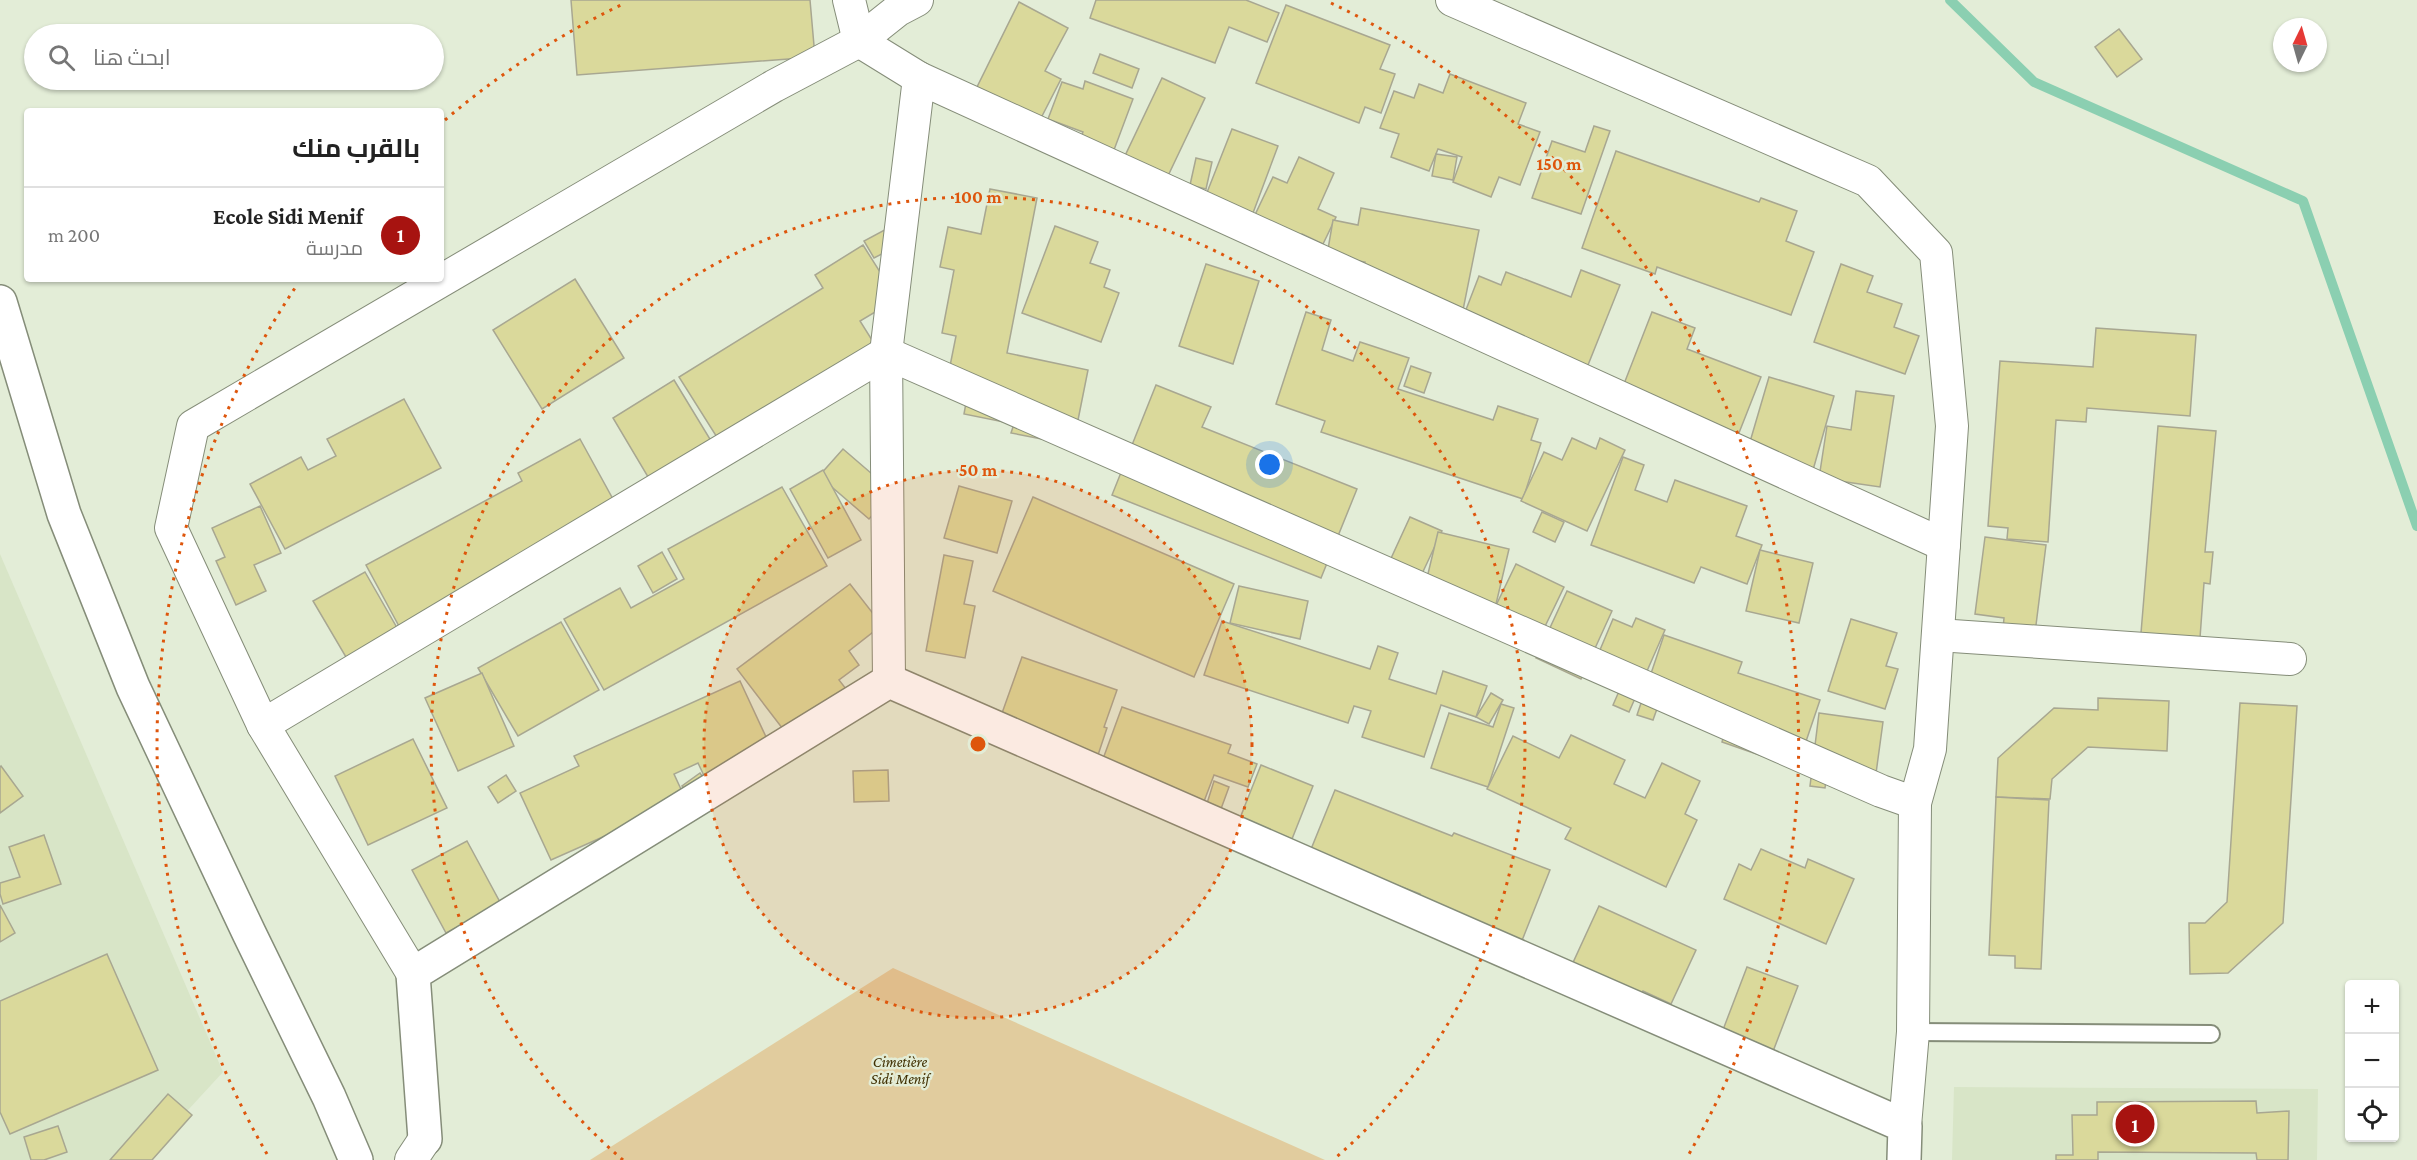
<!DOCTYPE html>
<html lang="ar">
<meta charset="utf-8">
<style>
body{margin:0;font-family:"Crimson Pro",Cairo,serif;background:#f2f2f2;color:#222;direction:rtl}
.controls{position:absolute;right:18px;bottom:18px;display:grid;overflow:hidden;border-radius:6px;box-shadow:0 2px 4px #0004}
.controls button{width:54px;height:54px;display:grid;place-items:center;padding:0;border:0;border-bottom:2px solid #e0e0e0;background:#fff;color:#222;font:30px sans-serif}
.compass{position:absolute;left:2273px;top:18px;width:54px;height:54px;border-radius:50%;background:#fff;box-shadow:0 2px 4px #0004;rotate:5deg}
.you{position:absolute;left:1270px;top:465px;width:21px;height:21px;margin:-15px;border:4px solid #fff;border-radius:50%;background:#1a73e8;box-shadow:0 0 0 9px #1a73e833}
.badge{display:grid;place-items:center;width:39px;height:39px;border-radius:50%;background:#a71310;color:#fff;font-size:20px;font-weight:700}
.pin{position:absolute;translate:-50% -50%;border:3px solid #fff;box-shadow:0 2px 6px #0006}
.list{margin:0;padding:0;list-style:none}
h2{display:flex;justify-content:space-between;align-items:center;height:78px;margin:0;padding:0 24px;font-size:26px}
h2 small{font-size:20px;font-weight:400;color:#767676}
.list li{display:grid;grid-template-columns:39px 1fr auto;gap:18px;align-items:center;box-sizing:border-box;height:96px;padding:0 24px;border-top:2px solid #e0e0e0}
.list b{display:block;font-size:22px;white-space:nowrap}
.list p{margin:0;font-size:20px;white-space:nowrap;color:#767676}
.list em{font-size:20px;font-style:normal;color:#767676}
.icon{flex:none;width:33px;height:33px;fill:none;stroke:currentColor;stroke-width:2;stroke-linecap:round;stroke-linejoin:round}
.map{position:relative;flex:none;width:2417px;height:1160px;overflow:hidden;direction:ltr}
.search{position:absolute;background:#fff;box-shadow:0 2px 4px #0004;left:24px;top:24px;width:420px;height:66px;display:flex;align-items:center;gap:15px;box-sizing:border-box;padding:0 21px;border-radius:33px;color:#767676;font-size:22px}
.panel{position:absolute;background:#fff;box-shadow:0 2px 4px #0004;left:24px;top:108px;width:420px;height:174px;border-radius:6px;direction:rtl}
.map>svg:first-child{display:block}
.built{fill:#d8e5c7}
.green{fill:#e1cc9e}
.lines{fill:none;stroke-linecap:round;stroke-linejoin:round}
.stream{stroke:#8bcfb1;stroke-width:10}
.building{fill:#dad99b;stroke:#a8a791;stroke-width:1.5}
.lane-casing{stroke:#858d79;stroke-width:20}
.street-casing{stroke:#858d79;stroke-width:34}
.secondary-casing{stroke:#858d79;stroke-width:36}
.lane{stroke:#fff;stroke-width:16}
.street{stroke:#fff;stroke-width:32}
.secondary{stroke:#fff;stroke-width:33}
.ring{fill:none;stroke:#de560c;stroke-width:3;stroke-dasharray:3 6}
.labels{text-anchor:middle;stroke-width:5;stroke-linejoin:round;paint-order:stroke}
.park-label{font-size:15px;font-style:italic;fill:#402f00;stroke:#e3edd7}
.centre{fill:#de560c;stroke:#e3edd7;stroke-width:3}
.ring-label{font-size:18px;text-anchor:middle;font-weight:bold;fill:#de560c;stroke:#e3edd7;stroke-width:5;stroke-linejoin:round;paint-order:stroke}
</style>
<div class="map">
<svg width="2417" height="1160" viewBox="0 0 2417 1160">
<rect width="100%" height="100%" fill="#e3edd7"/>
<!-- built -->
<g class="built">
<polygon points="0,554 223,1072 142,1160 0,1160"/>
<polygon points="1954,1087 2318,1089 2317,1160 1952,1160"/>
</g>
<!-- green -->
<polygon class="green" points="893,968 1325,1160 590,1160"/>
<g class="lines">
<!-- stream -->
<polyline class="stream" points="1950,0 2034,82 2303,201 2417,526"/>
</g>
<!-- building -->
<g class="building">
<polygon points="571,0 810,0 815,57 577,75"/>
<polygon points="1096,0 1246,0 1279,13 1267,42 1229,27 1215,63 1090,18"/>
<polygon points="1019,2 1068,28 1045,71 1061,79 1040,120 977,87"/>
<polygon points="1286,5 1390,45 1380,69 1395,74 1381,113 1365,107 1359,123 1256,83"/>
<polygon points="2119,29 2142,59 2117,77 2095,47"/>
<polygon points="1100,54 1139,69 1132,88 1093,73"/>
<polygon points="1450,74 1526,103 1518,124 1540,132 1520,185 1499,177 1491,197 1453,182 1462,157 1438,149 1429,171 1391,157 1399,134 1380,128 1394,91 1414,98 1419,84 1443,93"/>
<polygon points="1162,78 1205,98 1166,180 1123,160"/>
<polygon points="1085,81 1133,99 1105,174 1072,162 1083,132 1048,119 1062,82 1083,89"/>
<polygon points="1594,126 1610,131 1581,214 1532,198 1552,141 1585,152"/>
<polygon points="1232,129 1278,146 1244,237 1206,195"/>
<polygon points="1616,151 1759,202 1761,198 1797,211 1786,241 1814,252 1791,315 1657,267 1655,274 1582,248"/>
<polygon points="1436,154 1457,157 1453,180 1432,176"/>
<polygon points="1299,157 1334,173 1318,209 1336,217 1323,244 1302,234 1290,259 1244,238 1273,177 1287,183"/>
<polygon points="1196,158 1212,162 1206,189 1190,185"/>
<polygon points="990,189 1037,198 1007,353 1088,370 1073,445 1011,433 1014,424 964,414 971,375 949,371 956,336 942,333 954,270 940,267 948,227 981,234"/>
<polygon points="1361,208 1479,230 1462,315 1359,290 1365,262 1327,255 1333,220 1358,225"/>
<polygon points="892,226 901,244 874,258 864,241"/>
<polygon points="1055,226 1098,242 1090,263 1110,270 1104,287 1119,293 1101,342 1022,313"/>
<polygon points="863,245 897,299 860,321 882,356 725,450 679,377 823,288 815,275"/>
<polygon points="1206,264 1259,281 1233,364 1179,346"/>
<polygon points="1841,264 1873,276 1867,292 1902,304 1894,327 1919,336 1905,374 1814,342"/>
<polygon points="1581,270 1620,285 1586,370 1462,320 1479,276 1501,285 1506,272 1571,297"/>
<polygon points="575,279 624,358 542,409 493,330"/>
<polygon points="1306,312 1331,320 1322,350 1353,361 1360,342 1409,358 1398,389 1493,420 1498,406 1538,419 1531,440 1541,443 1523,499 1321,432 1325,421 1276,404"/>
<polygon points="1652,312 1695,328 1687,349 1761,377 1735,443 1622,389"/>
<polygon points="2096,328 2196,335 2190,416 2087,408 2086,422 2056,420 2048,542 2007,539 2008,528 1988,526 2000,361 2093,367"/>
<polygon points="1411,366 1431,373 1424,393 1404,386"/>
<polygon points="1769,377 1834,396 1813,470 1747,452"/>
<polygon points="674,380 716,449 654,487 613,418"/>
<polygon points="1156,385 1211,407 1202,427 1357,489 1321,578 1112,495"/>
<polygon points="1856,391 1894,396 1880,487 1819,478 1827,426 1851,430"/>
<polygon points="404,399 441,468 285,549 250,484 301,457 308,470 336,456 327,439"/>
<polygon points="2158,426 2216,431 2205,552 2213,552 2210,584 2204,583 2200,638 2141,633"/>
<polygon points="1572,438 1596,449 1600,438 1625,450 1587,531 1521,501 1544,452 1562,460"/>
<polygon points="580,439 619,510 400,628 366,565 522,481 518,473"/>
<polygon points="843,449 893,492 869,519 819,476"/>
<polygon points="1623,457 1644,465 1635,490 1667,502 1675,480 1747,506 1736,536 1762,545 1747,584 1701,567 1694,583 1591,545"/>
<polygon points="823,470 861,540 828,558 790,489"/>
<polygon points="959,486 1012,501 997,553 944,538"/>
<polygon points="782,487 827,566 604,690 564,619 620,588 631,608 684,579 668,549"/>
<polygon points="1033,497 1234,584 1194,677 993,591"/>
<polygon points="260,506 281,553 254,565 266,591 236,605 216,561 225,557 212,528"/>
<polygon points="1542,512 1564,522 1555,542 1533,532"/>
<polygon points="1410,517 1442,531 1413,593 1382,578"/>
<polygon points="1438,532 1509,549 1492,621 1421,603"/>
<polygon points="1985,537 2046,545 2035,633 2003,629 2004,618 1975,614"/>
<polygon points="1760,550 1813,563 1799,623 1746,611"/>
<polygon points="662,552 677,579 653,593 638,566"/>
<polygon points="944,555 973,561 964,604 975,606 965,658 926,651"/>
<polygon points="1516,564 1564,587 1536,645 1488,622"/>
<polygon points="365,572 404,640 353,669 313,601"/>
<polygon points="850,584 882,625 849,651 859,665 839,680 853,698 786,733 737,669"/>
<polygon points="1239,586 1308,601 1300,639 1230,623"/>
<polygon points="1567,591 1612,611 1581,679 1536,658"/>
<polygon points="1636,618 1665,630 1629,712 1613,705 1620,689 1589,676 1613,619 1632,627"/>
<polygon points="1851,619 1897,633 1886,666 1898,669 1885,709 1828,691"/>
<polygon points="1222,621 1370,669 1378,646 1398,653 1389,679 1436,694 1443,671 1487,686 1476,717 1441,705 1424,757 1362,737 1371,711 1354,706 1348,723 1204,675"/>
<polygon points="561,622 599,690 518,736 478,668"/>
<polygon points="1664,635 1742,662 1738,673 1820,700 1797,768 1722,742 1726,728 1658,706 1653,720 1637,715"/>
<polygon points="1022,657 1117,690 1104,727 1107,728 1093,770 1001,716"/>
<polygon points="482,673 514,746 458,771 425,698"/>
<polygon points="740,681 773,752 707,782 698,763 674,774 686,800 551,860 520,793 579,766 574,756"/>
<polygon points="1491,693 1503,700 1489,724 1476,717"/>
<polygon points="2098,698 2169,701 2167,751 2088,747 2052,779 2050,799 1996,797 1998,758 2054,708 2098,710"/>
<polygon points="2240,703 2297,706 2283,923 2228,973 2190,974 2189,923 2205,923 2227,902"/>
<polygon points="1501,704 1514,708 1488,787 1431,768 1449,713 1493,727"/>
<polygon points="1122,707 1231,745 1228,753 1257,764 1248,787 1214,775 1200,812 1167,816 1092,789"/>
<polygon points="1819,713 1883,722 1874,788 1826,781 1825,788 1810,786"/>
<polygon points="1571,735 1625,760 1614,784 1645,798 1662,763 1700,781 1685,814 1697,820 1666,887 1565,839 1571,828 1487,789 1513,736 1559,758"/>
<polygon points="413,739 447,808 368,845 335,776"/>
<polygon points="1261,765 1313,786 1292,839 1240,818"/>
<polygon points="1,766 23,796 0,813 0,767"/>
<polygon points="888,770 889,801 854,802 853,771"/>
<polygon points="700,773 711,789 692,801 682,786"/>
<polygon points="506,775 516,791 498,803 488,787"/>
<polygon points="1214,781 1229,787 1218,817 1204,813"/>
<polygon points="1335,790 1452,836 1454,833 1550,870 1521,943 1417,902 1420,894 1334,861 1303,869"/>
<polygon points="1996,797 2049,800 2041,969 2015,968 2015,956 1989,955"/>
<polygon points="44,835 61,884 3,904 0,894 0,883 20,877 9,847"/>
<polygon points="467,841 501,904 446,933 412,870"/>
<polygon points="1761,849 1805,868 1808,859 1854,879 1826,944 1724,899 1739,864 1751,870"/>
<polygon points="0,905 15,933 0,942"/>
<polygon points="1599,906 1696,950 1671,1004 1643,991 1640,998 1571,967"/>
<polygon points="107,954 158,1070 10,1134 0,1112 0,1001"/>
<polygon points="1747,967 1798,986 1772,1054 1721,1035"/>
<polygon points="168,1094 192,1115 152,1160 110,1160"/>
<polygon points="2256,1101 2257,1113 2289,1111 2288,1160 2257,1160 2256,1153 2098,1152 2098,1160 2056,1160 2056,1155 2073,1155 2072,1115 2097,1115 2097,1102"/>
<polygon points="58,1126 67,1152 44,1160 31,1160 24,1137"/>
</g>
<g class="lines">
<defs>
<polyline id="lane" points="1913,1032 2211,1034"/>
<g id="street">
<polyline points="849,0 859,41 919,78"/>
<polyline points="1452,0 1868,181 1936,253 1952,426 1930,749 1915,803 1913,1032 1905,1126"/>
<polyline points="1938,635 2290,659"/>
<polyline points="889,681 886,353 919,78 1944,545"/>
<polyline points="263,725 886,353 1881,791 1915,803"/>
<polyline points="413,974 263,725 171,528 193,426 774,86 859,41 898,10 917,0"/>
<polyline points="411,1160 425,1139"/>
</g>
<g id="secondary">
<polyline points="0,302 64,514 133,687 249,933 329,1097 356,1160"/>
<polyline points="425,1139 413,974 889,681 1905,1126 1904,1160"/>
</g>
</defs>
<!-- lane casing -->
<use href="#lane" class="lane-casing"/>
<!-- street casing -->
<use href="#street" class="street-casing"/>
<!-- secondary casing -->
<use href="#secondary" class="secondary-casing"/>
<!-- lane -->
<use href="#lane" class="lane"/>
<!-- street -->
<use href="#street" class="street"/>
<!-- secondary -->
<use href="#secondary" class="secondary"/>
</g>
<!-- distance rings -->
<circle cx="978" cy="744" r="274" fill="#de560c" fill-opacity=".12"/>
<g class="ring">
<circle cx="978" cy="744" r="274"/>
<path d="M623 1160A547 547 0 1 1 1333 1160"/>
<path d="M267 1154A821 821 0 0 1 297 285M445 120A821 821 0 0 1 625 3M1331 3A821 821 0 0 1 1689 1154"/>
</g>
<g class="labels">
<!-- park labels -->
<g class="park-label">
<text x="900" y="1067">Cimetière<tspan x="900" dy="17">Sidi Menif</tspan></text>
</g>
</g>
<circle cx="978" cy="744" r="9" class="centre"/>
<g class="ring-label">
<text x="1559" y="170">150 m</text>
<text x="978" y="203">100 m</text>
<text x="978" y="476">50 m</text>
</g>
</svg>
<div class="controls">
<button>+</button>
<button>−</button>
<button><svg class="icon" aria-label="locate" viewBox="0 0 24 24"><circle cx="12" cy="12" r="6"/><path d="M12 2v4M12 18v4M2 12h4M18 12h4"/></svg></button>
</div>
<svg class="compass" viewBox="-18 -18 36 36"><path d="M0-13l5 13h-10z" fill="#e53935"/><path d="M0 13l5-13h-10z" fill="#767676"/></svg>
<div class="you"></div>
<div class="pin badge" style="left:2135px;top:1124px">1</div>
<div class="search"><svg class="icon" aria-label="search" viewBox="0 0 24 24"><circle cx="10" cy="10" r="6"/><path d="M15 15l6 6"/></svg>ابحث هنا</div>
<section class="panel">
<h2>بالقرب منك<small></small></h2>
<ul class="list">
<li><span class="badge">1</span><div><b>Ecole Sidi Menif</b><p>مدرسة</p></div><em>200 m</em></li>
</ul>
</section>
</div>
